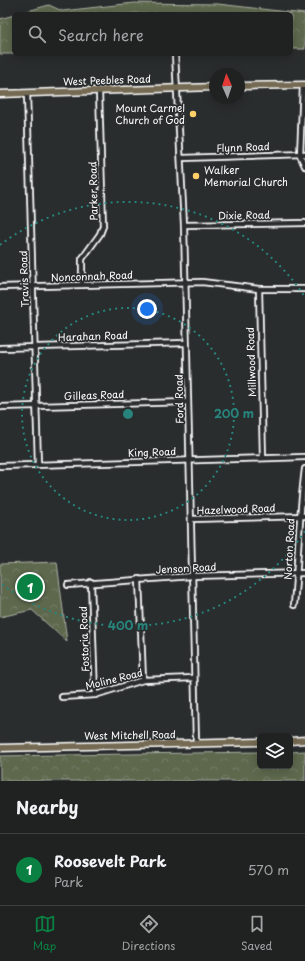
<!DOCTYPE html>
<style>
body{margin:0;font-family:"Playpen Sans",sans-serif;background:#282a2a;color:#f1f3f6}
.controls{position:absolute;right:12px;bottom:12px;display:grid;overflow:hidden;border-radius:6px;box-shadow:0 2px 10px #0003}
.controls button{width:36px;height:36px;display:grid;place-items:center;padding:0;border:0;border-bottom:1px solid #3d3f40;background:#202222;color:#f1f3f6;font:20px sans-serif}
.compass{position:absolute;left:209px;top:68px;width:36px;height:36px;border-radius:50%;background:#202222;box-shadow:0 2px 10px #0003;rotate:357deg}
.you{position:absolute;left:147px;top:309px;width:14px;height:14px;margin:-10px;border:3px solid #fff;border-radius:50%;background:#1a73e8;box-shadow:0 0 0 6px #1a73e833}
.badge{display:grid;place-items:center;width:26px;height:26px;border-radius:50%;background:#0b8043;color:#fff;font-size:13px;font-weight:700}
.pin{position:absolute;translate:-50% -50%;border:2px solid #fff;box-shadow:0 1px 4px #0006}
.list{margin:0;padding:0;list-style:none}
h2{display:flex;justify-content:space-between;align-items:center;height:52px;margin:0;padding:0 16px;font-size:17px}
h2 small{font-size:13px;font-weight:400;color:#a2a4a5}
.list li{display:grid;grid-template-columns:26px 1fr auto;gap:12px;align-items:center;box-sizing:border-box;height:72px;padding:0 16px;border-top:1px solid #3d3f40}
.list b{display:block;font-size:15px;white-space:nowrap}
.list p{margin:0;font-size:13px;white-space:nowrap;color:#a2a4a5}
.list em{font-size:13px;font-style:normal;color:#a2a4a5}
.icon{flex:none;width:22px;height:22px;fill:none;stroke:currentColor;stroke-width:2;stroke-linecap:round;stroke-linejoin:round}
.map{position:relative;flex:none;width:305px;height:781px;overflow:hidden}
.search{position:absolute;background:#202222;box-shadow:0 2px 10px #0003;left:12px;right:12px;top:12px;height:44px;display:flex;align-items:center;gap:10px;box-sizing:border-box;padding:0 14px;border-radius:6px;color:#a2a4a5;font-size:15px}
.sheet{height:124px;background:#202222}
nav{display:flex;justify-content:space-around;align-items:center;box-sizing:border-box;height:56px;border-top:1px solid #3d3f40;background:#202222;font-size:11px;color:#a2a4a5}
nav a{display:grid;justify-items:center;gap:2px}
nav .on{color:#0b8043}
.map>svg:first-child{display:block}
.forest{fill:url(#forest-crowns);stroke:#aeb3a6}
.lines{fill:none;stroke-linecap:round;stroke-linejoin:round}
.minor-casing{stroke:#fff;stroke-width:8}
.major-casing{stroke:#fff;stroke-width:9}
.minor{stroke:#2a2d2e;stroke-width:4.5}
.major{stroke:#746b52;stroke-width:6}
.ring{fill:none;stroke:#27847c;stroke-width:2;stroke-dasharray:2 4}
.poi-dot{fill:#ffd166;stroke:#2a2d2e;stroke-width:1.5}
.labels{text-anchor:middle;stroke-width:3.5;stroke-linejoin:round;paint-order:stroke}
.street-label{font-size:10px;fill:#fff;stroke:#2a2d2e}
.poi-label{font-size:10px;fill:#fff;stroke:#2a2d2e;text-anchor:end}
.centre{fill:#27847c;stroke:#2a2d2e;stroke-width:2}
.ring-label{font-size:12px;text-anchor:middle;font-weight:bold;fill:#27847c;stroke:#2a2d2e;stroke-width:3.5;stroke-linejoin:round;paint-order:stroke}
</style>
<div class="map">
<svg width="305" height="781" viewBox="0 0 305 781">
<defs>
<pattern id="forest-crowns" width="20" height="18" patternUnits="userSpaceOnUse"><rect width="20" height="18" fill="#5d674e"/><path d="M2 6a3 3 0 1 1 6 0M12 15a3 3 0 1 1 6 0" fill="none" stroke="#757e69"/></pattern>
</defs>
<rect width="100%" height="100%" fill="#2a2d2e"/>
<filter id="ink" filterUnits="userSpaceOnUse"><feTurbulence type="fractalNoise" baseFrequency=".025" numOctaves="2"/><feDisplacementMap in="SourceGraphic" scale="8" xChannelSelector="R" yChannelSelector="G"/><feConvolveMatrix kernelMatrix="1 2 1 2 8 2 1 2 1" color-interpolation-filters="sRGB"/></filter>
<g filter="url(#ink)">
<!-- forest -->
<g class="forest">
<polygon points="134,3 218,4 305,14 305,49 291,49 291,14 17,14 49,5 62,11"/>
<polygon points="14,15 14,54 0,54 0,19"/>
<polygon points="57,562 67,642 32,610 0,617 0,564"/>
<polygon points="305,751 305,781 0,781 0,756 260,752 260,766 290,766 290,752"/>
</g>
<g class="lines">
<defs>
<g id="minor">
<polyline points="175,54 184,225 196,743"/>
<polyline points="303,85 300,155 305,166"/>
<polyline points="27,93 38,464"/>
<polyline points="182,158 305,154"/>
<polyline points="184,225 305,223"/>
<polyline points="82,285 82,259 100,234 103,226 99,91"/>
<polyline points="0,287 202,282 259,289 305,289"/>
<polyline points="259,289 263,458"/>
<polyline points="0,348 186,343"/>
<polyline points="0,407 188,402"/>
<polyline points="0,466 305,457"/>
<polyline points="191,519 305,516"/>
<polyline points="139,579 143,680"/>
<polyline points="91,582 95,695"/>
<polyline points="68,585 192,576 305,573"/>
<path d="M294,605C298,560 299,515 305,469"/>
<polyline points="62,697 95,695 143,680 194,678"/>
</g>
<g id="major">
<polyline points="239,86 305,85"/>
<polyline points="0,94 215,87"/>
<polyline points="290,741 305,740"/>
<polyline points="0,748 260,742"/>
</g>
</defs>
<!-- minor casing -->
<use href="#minor" class="minor-casing"/>
<!-- major casing -->
<use href="#major" class="major-casing"/>
<!-- minor -->
<use href="#minor" class="minor"/>
<!-- major -->
<use href="#major" class="major"/>
</g>
</g>
<!-- distance rings -->
<g class="ring">
<circle cx="128" cy="414" r="106"/>
<path d="M305 531A212 212 0 0 1 0 583M0 245A212 212 0 0 1 305 297"/>
</g>
<!-- markers -->
<g class="poi-dot">
<circle cx="193" cy="114" r="4"/>
<circle cx="196" cy="176" r="4"/>
</g>
<g class="labels">
<!-- street labels -->
<g class="street-label">
<text transform="translate(107 80) rotate(-2)" y="4">West Peebles Road</text>
<text transform="translate(243 147) rotate(-2)" y="4">Flynn Road</text>
<text transform="translate(93 191) rotate(-91)" y="4">Parker Road</text>
<text transform="translate(244 215) rotate(-1)" y="4">Dixie Road</text>
<text transform="translate(92 276) rotate(-2)" y="4">Nonconnah Road</text>
<text transform="translate(24 279) rotate(-92)" y="4">Travis Road</text>
<text transform="translate(93 336) rotate(-2)" y="4">Harahan Road</text>
<text transform="translate(251 362) rotate(-92)" y="4">Millwood Road</text>
<text transform="translate(94 395) rotate(-2)" y="4">Gilleas Road</text>
<text transform="translate(179 399) rotate(-91)" y="4">Ford Road</text>
<text transform="translate(152 452) rotate(-2)" y="4">King Road</text>
<text transform="translate(236 509) rotate(-2)" y="4">Hazelwood Road</text>
<text transform="translate(289 549) rotate(-87)" y="4">Norton Road</text>
<text transform="translate(186 568) rotate(-3)" y="4">Jenson Road</text>
<text transform="translate(84 639) rotate(-92)" y="4">Fostoria Road</text>
<text transform="translate(114 679) rotate(-14)" y="4">Moline Road</text>
<text transform="translate(130 735) rotate(-1)" y="4">West Mitchell Road</text>
</g>
<!-- poi labels -->
<g class="poi-label">
<text x="185" y="112">Mount Carmel<tspan x="185" dy="12">Church of God</tspan></text>
<text x="204" y="174" text-anchor="start">Walker<tspan x="204" dy="12">Memorial Church</tspan></text>
</g>
</g>
<circle cx="128" cy="414" r="6" class="centre"/>
<g class="ring-label">
<text x="234" y="418">200 m</text>
<text x="128" y="630">400 m</text>
</g>
</svg>
<div class="controls">
<button><svg class="icon" aria-label="layers" viewBox="0 0 24 24"><path d="M12 4l9 5-9 5-9-5zM3 14l9 5 9-5"/></svg></button>
</div>
<svg class="compass" viewBox="-18 -18 36 36"><path d="M0-13l5 13h-10z" fill="#e53935"/><path d="M0 13l5-13h-10z" fill="#a2a4a5"/></svg>
<div class="you"></div>
<div class="pin badge" style="left:30px;top:587px">1</div>
<div class="search"><svg class="icon" aria-label="search" viewBox="0 0 24 24"><circle cx="10" cy="10" r="6"/><path d="M15 15l6 6"/></svg>Search here</div>
</div>
<section class="sheet">
<h2>Nearby<small></small></h2>
<ul class="list">
<li><span class="badge">1</span><div><b>Roosevelt Park</b><p>Park</p></div><em>570 m</em></li>
</ul>
</section>
<nav>
<a class="on"><svg class="icon" aria-label="map" viewBox="0 0 24 24"><path d="M3 6l6-2 6 2 6-2v14l-6 2-6-2-6 2zM9 4v14M15 6v14"/></svg>Map</a>
<a><svg class="icon" aria-label="directions" viewBox="0 0 24 24"><path d="M12 3l9 9-9 9-9-9zM9 14v-3h6M13 9l2 2-2 2"/></svg>Directions</a>
<a><svg class="icon" aria-label="saved" viewBox="0 0 24 24"><path d="M7 4h10v16l-5-4-5 4z"/></svg>Saved</a>
</nav>
